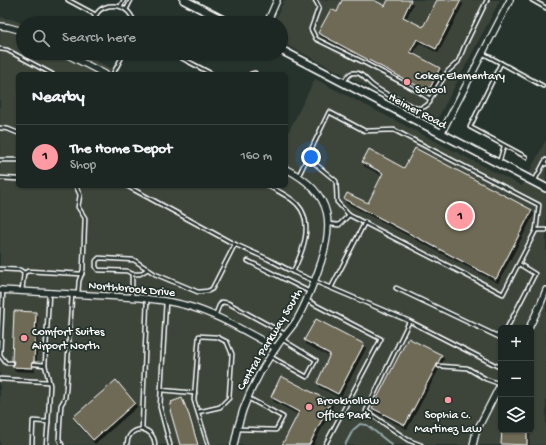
<!DOCTYPE html>
<meta charset="utf-8">
<style>
body{margin:0;font-family:"Gochi Hand",sans-serif;background:#252e2a;color:#f1f3f6}
.controls{position:absolute;right:12px;bottom:12px;display:grid;overflow:hidden;border-radius:6px;box-shadow:0 1px 3px #0004}
.controls button{width:36px;height:36px;display:grid;place-items:center;padding:0;border:0;border-bottom:1px solid #3a4340;background:#1c2622;color:#f1f3f6;font:20px sans-serif}
.you{position:absolute;left:311px;top:157px;width:14px;height:14px;margin:-10px;border:3px solid #fff;border-radius:50%;background:#1a73e8;box-shadow:0 0 0 6px #1a73e833}
.badge{display:grid;place-items:center;width:26px;height:26px;border-radius:50%;background:#ff9aa2;color:#111;font-size:13px;font-weight:700}
.pin{position:absolute;translate:-50% -50%;border:2px solid #fff;box-shadow:0 1px 4px #0006}
.list{margin:0;padding:0;list-style:none}
h2{display:flex;justify-content:space-between;align-items:center;height:52px;margin:0;padding:0 16px;font-size:17px}
h2 small{font-size:13px;font-weight:400;color:#a0a5a5}
.list li{display:grid;grid-template-columns:26px 1fr auto;gap:12px;align-items:center;box-sizing:border-box;height:64px;padding:0 16px;border-top:1px solid #3a4340}
.list b{display:block;font-size:15px;white-space:nowrap}
.list p{margin:0;font-size:13px;white-space:nowrap;color:#a0a5a5}
.list em{font-size:13px;font-style:normal;color:#a0a5a5}
.icon{flex:none;width:22px;height:22px;fill:none;stroke:currentColor;stroke-width:2;stroke-linecap:round;stroke-linejoin:round}
.map{position:relative;flex:none;width:546px;height:445px;overflow:hidden}
.search{position:absolute;background:#1c2622;box-shadow:0 1px 3px #0004;left:16px;top:16px;width:272px;height:44px;display:flex;align-items:center;gap:10px;box-sizing:border-box;padding:0 14px;border-radius:22px;color:#a0a5a5;font-size:15px}
.panel{position:absolute;background:#1c2622;box-shadow:0 1px 3px #0004;left:16px;top:72px;width:272px;height:116px;border-radius:6px}
.map>svg:first-child{display:block}
.built{fill:#3c443a;fill-rule:evenodd}
.lines{fill:none;stroke-linecap:round;stroke-linejoin:round}
.stream{stroke:#94a7ab;stroke-width:2}
.building{fill:#6e6a57;stroke:#fff;filter:url(#shadow)}
.lane-casing{stroke:#fff;stroke-width:5.5}
.street-casing{stroke:#fff;stroke-width:8}
.secondary-casing{stroke:#fff;stroke-width:10}
.lane{stroke:#26332d;stroke-width:2.5}
.street{stroke:#26332d;stroke-width:5.5}
.secondary{stroke:#26332d;stroke-width:7}
.poi-dot{fill:#ff9aa2;stroke:#26332d;stroke-width:1.5}
.labels{text-anchor:middle;stroke-width:3.5;stroke-linejoin:round;paint-order:stroke}
.poi-label{font-size:12px;fill:#fff;stroke:#26332d;text-anchor:start}
.street-label{font-size:12px;fill:#fff;stroke:#26332d}
</style>
<div class="map">
<svg width="546" height="445" viewBox="0 0 546 445">
<defs>
<filter id="shadow"><feDropShadow dx="2" dy="3.5" stdDeviation="0" flood-color="#0009"/></filter>
</defs>
<rect width="100%" height="100%" fill="#26332d"/>
<filter id="ink" filterUnits="userSpaceOnUse"><feTurbulence type="fractalNoise" baseFrequency=".025" numOctaves="2"/><feDisplacementMap in="SourceGraphic" scale="8" xChannelSelector="R" yChannelSelector="G"/><feConvolveMatrix kernelMatrix="1 2 1 2 8 2 1 2 1" color-interpolation-filters="sRGB"/></filter>
<g filter="url(#ink)">
<!-- built -->
<g class="built">
<polygon points="284,0 500,0 436,122 281,42 281,23 274,23"/>
<path d="M0,17L14,20L23,24V53H81L122,74H18V186H286V137L315,79L522,186L546,140V445H0ZM501,328H531V430H501Z"/>
</g>
<g class="lines">
<!-- stream -->
<polyline class="stream" points="345,445 353,430 360,424 367,425 392,445"/>
</g>
<!-- building -->
<g class="building">
<polygon points="342,0 374,0 385,6 388,0 411,0 403,17 423,27 437,0 461,0 436,49 417,39 410,52 440,68 430,88 427,86 425,90 318,33 331,9 337,12"/>
<polygon points="415,148 532,210 496,279 344,199 347,193 368,203 383,173 362,162 369,149 404,168"/>
<polygon points="14,311 36,312 34,361 31,364 33,368 12,367 15,363 12,360"/>
<polygon points="316,319 364,344 338,394 317,383 330,354 304,340"/>
<polygon points="408,338 442,355 405,425 372,408"/>
<polygon points="281,376 331,402 309,445 282,445 299,412 271,397"/>
<polygon points="116,380 135,403 93,440 73,417"/>
<polygon points="182,398 189,415 198,445 180,445 170,410 171,410 170,405 172,404 171,402"/>
<polygon points="502,430 527,430 527,445 501,444"/>
</g>
<g class="lines">
<defs>
<g id="lane">
<polyline points="68,0 96,15"/>
<path d="M315,0L319,7L311,29L316,39L363,62L418,91L430,99V102C426,107 422,109 416,108C403,102 381,93 371,84C365,79 361,71 352,73C348,74 346,79 344,82"/>
<polyline points="532,0 546,8"/>
<polyline points="121,5 124,0"/>
<polyline points="126,10 131,0"/>
<path d="M92,23C94,19 95,15 98,12C101,8 105,7 109,6C123,4 130,11 135,23"/>
<polyline points="0,49 7,50 52,74"/>
<polyline points="172,53 212,74"/>
<polyline points="482,53 501,63 470,127 526,157"/>
<polyline points="75,58 78,53"/>
<polyline points="501,63 543,86"/>
<polyline points="113,74 124,53"/>
<polyline points="251,74 255,73 255,74"/>
<polyline points="430,99 448,71 458,62 465,45 487,0"/>
<polyline points="0,128 8,129 18,133"/>
<polyline points="307,157 336,181 337,202 349,215"/>
<polyline points="0,160 18,160"/>
<polyline points="499,163 504,146"/>
<polyline points="544,163 546,160"/>
<polyline points="299,175 329,112 365,131 394,130 539,205 536,230"/>
<polyline points="0,178 18,179"/>
<polyline points="535,180 544,163 546,164"/>
<polyline points="76,186 80,195 78,207 85,218 83,270 79,281 78,294"/>
<polyline points="127,186 232,243 268,259 293,272 409,321 501,368"/>
<path d="M268,186C278,191 289,196 297,204C315,223 302,253 293,272"/>
<polyline points="329,224 339,225 349,215 503,294 536,230 546,230"/>
<polyline points="248,261 310,292"/>
<polyline points="0,269 20,270 24,273 22,291"/>
<polyline points="24,273 28,271 82,274"/>
<polyline points="132,274 140,274 148,269"/>
<polyline points="331,288 365,222"/>
<polyline points="396,288 501,338"/>
<polyline points="3,291 0,355 6,363 12,363"/>
<polyline points="132,297 132,274 127,271 98,270 96,267 96,261 99,258 134,260 155,274 198,292 208,291 212,289 235,244"/>
<polyline points="306,300 381,339 325,445"/>
<polyline points="166,301 160,407 170,445"/>
<polyline points="215,316 219,306 222,302 228,303 285,334"/>
<polyline points="409,322 366,411 408,440 421,445"/>
<polyline points="507,328 535,274 519,264"/>
<polyline points="271,357 307,377 316,360 283,340"/>
<polyline points="34,364 45,365"/>
<polyline points="439,366 467,368 486,379 500,384"/>
<polyline points="0,379 49,382"/>
<polyline points="161,390 195,393"/>
<polyline points="198,412 220,407 229,398 232,354 227,342 217,337 199,336 194,400 208,445"/>
<polyline points="48,422 50,385 45,365 49,293"/>
<polyline points="238,429 276,430 283,417 248,398"/>
<polyline points="142,430 147,299"/>
<polyline points="32,445 33,421 48,422 46,445"/>
<polyline points="62,445 59,439 60,419 61,405 65,398 66,389 72,295"/>
<path d="M127,445C127,425 154,424 155,445"/>
</g>
<g id="street">
<polyline points="267,23 277,0"/>
<polyline points="0,26 8,27 23,31"/>
<polyline points="64,53 105,74"/>
<polyline points="441,134 510,0"/>
<path d="M0,290L141,298C156,300 170,301 184,305C216,313 246,332 276,348"/>
<polyline points="529,328 541,303 546,290"/>
<path d="M234,445C238,422 245,400 257,379C262,368 269,358 276,348C282,338 290,330 296,321C305,306 311,290 317,274C335,226 335,194 286,169"/>
<polyline points="473,445 476,432 501,383"/>
</g>
<g id="secondary">
<polyline points="184,0 229,23"/>
<polyline points="281,50 546,188"/>
</g>
</defs>
<!-- lane casing -->
<use href="#lane" class="lane-casing"/>
<!-- street casing -->
<use href="#street" class="street-casing"/>
<!-- secondary casing -->
<use href="#secondary" class="secondary-casing"/>
<!-- lane -->
<use href="#lane" class="lane"/>
<!-- street -->
<use href="#street" class="street"/>
<!-- secondary -->
<use href="#secondary" class="secondary"/>
</g>
</g>
<!-- markers -->
<g class="poi-dot">
<circle cx="407" cy="82" r="4"/>
<circle cx="24" cy="338" r="4"/>
<circle cx="448" cy="400" r="4"/>
<circle cx="309" cy="407" r="4"/>
</g>
<g class="labels">
<!-- poi labels -->
<g class="poi-label">
<text x="415" y="79">Coker Elementary<tspan x="415" dy="14">School</tspan></text>
<text x="32" y="335">Comfort Suites<tspan x="32" dy="14">Airport North</tspan></text>
<text x="317" y="404">Brookhollow<tspan x="317" dy="14">Office Park</tspan></text>
<text x="448" y="418" text-anchor="middle">Sophia C.<tspan x="448" dy="14">Martinez Law</tspan></text>
</g>
<!-- street labels -->
<g class="street-label">
<text transform="translate(418 110) rotate(28)" y="4">Heimer Road</text>
<text transform="translate(132 288) rotate(5)" y="4">Northbrook Drive</text>
<text transform="translate(269 339) rotate(-59)" y="4">Central Parkway South</text>
</g>
</g>
</svg>
<div class="controls">
<button>+</button>
<button>−</button>
<button><svg class="icon" aria-label="layers" viewBox="0 0 24 24"><path d="M12 4l9 5-9 5-9-5zM3 14l9 5 9-5"/></svg></button>
</div>
<div class="you"></div>
<div class="pin badge" style="left:460px;top:216px">1</div>
<div class="search"><svg class="icon" aria-label="search" viewBox="0 0 24 24"><circle cx="10" cy="10" r="6"/><path d="M15 15l6 6"/></svg>Search here</div>
<section class="panel">
<h2>Nearby<small></small></h2>
<ul class="list">
<li><span class="badge">1</span><div><b>The Home Depot</b><p>Shop</p></div><em>160 m</em></li>
</ul>
</section>
</div>
